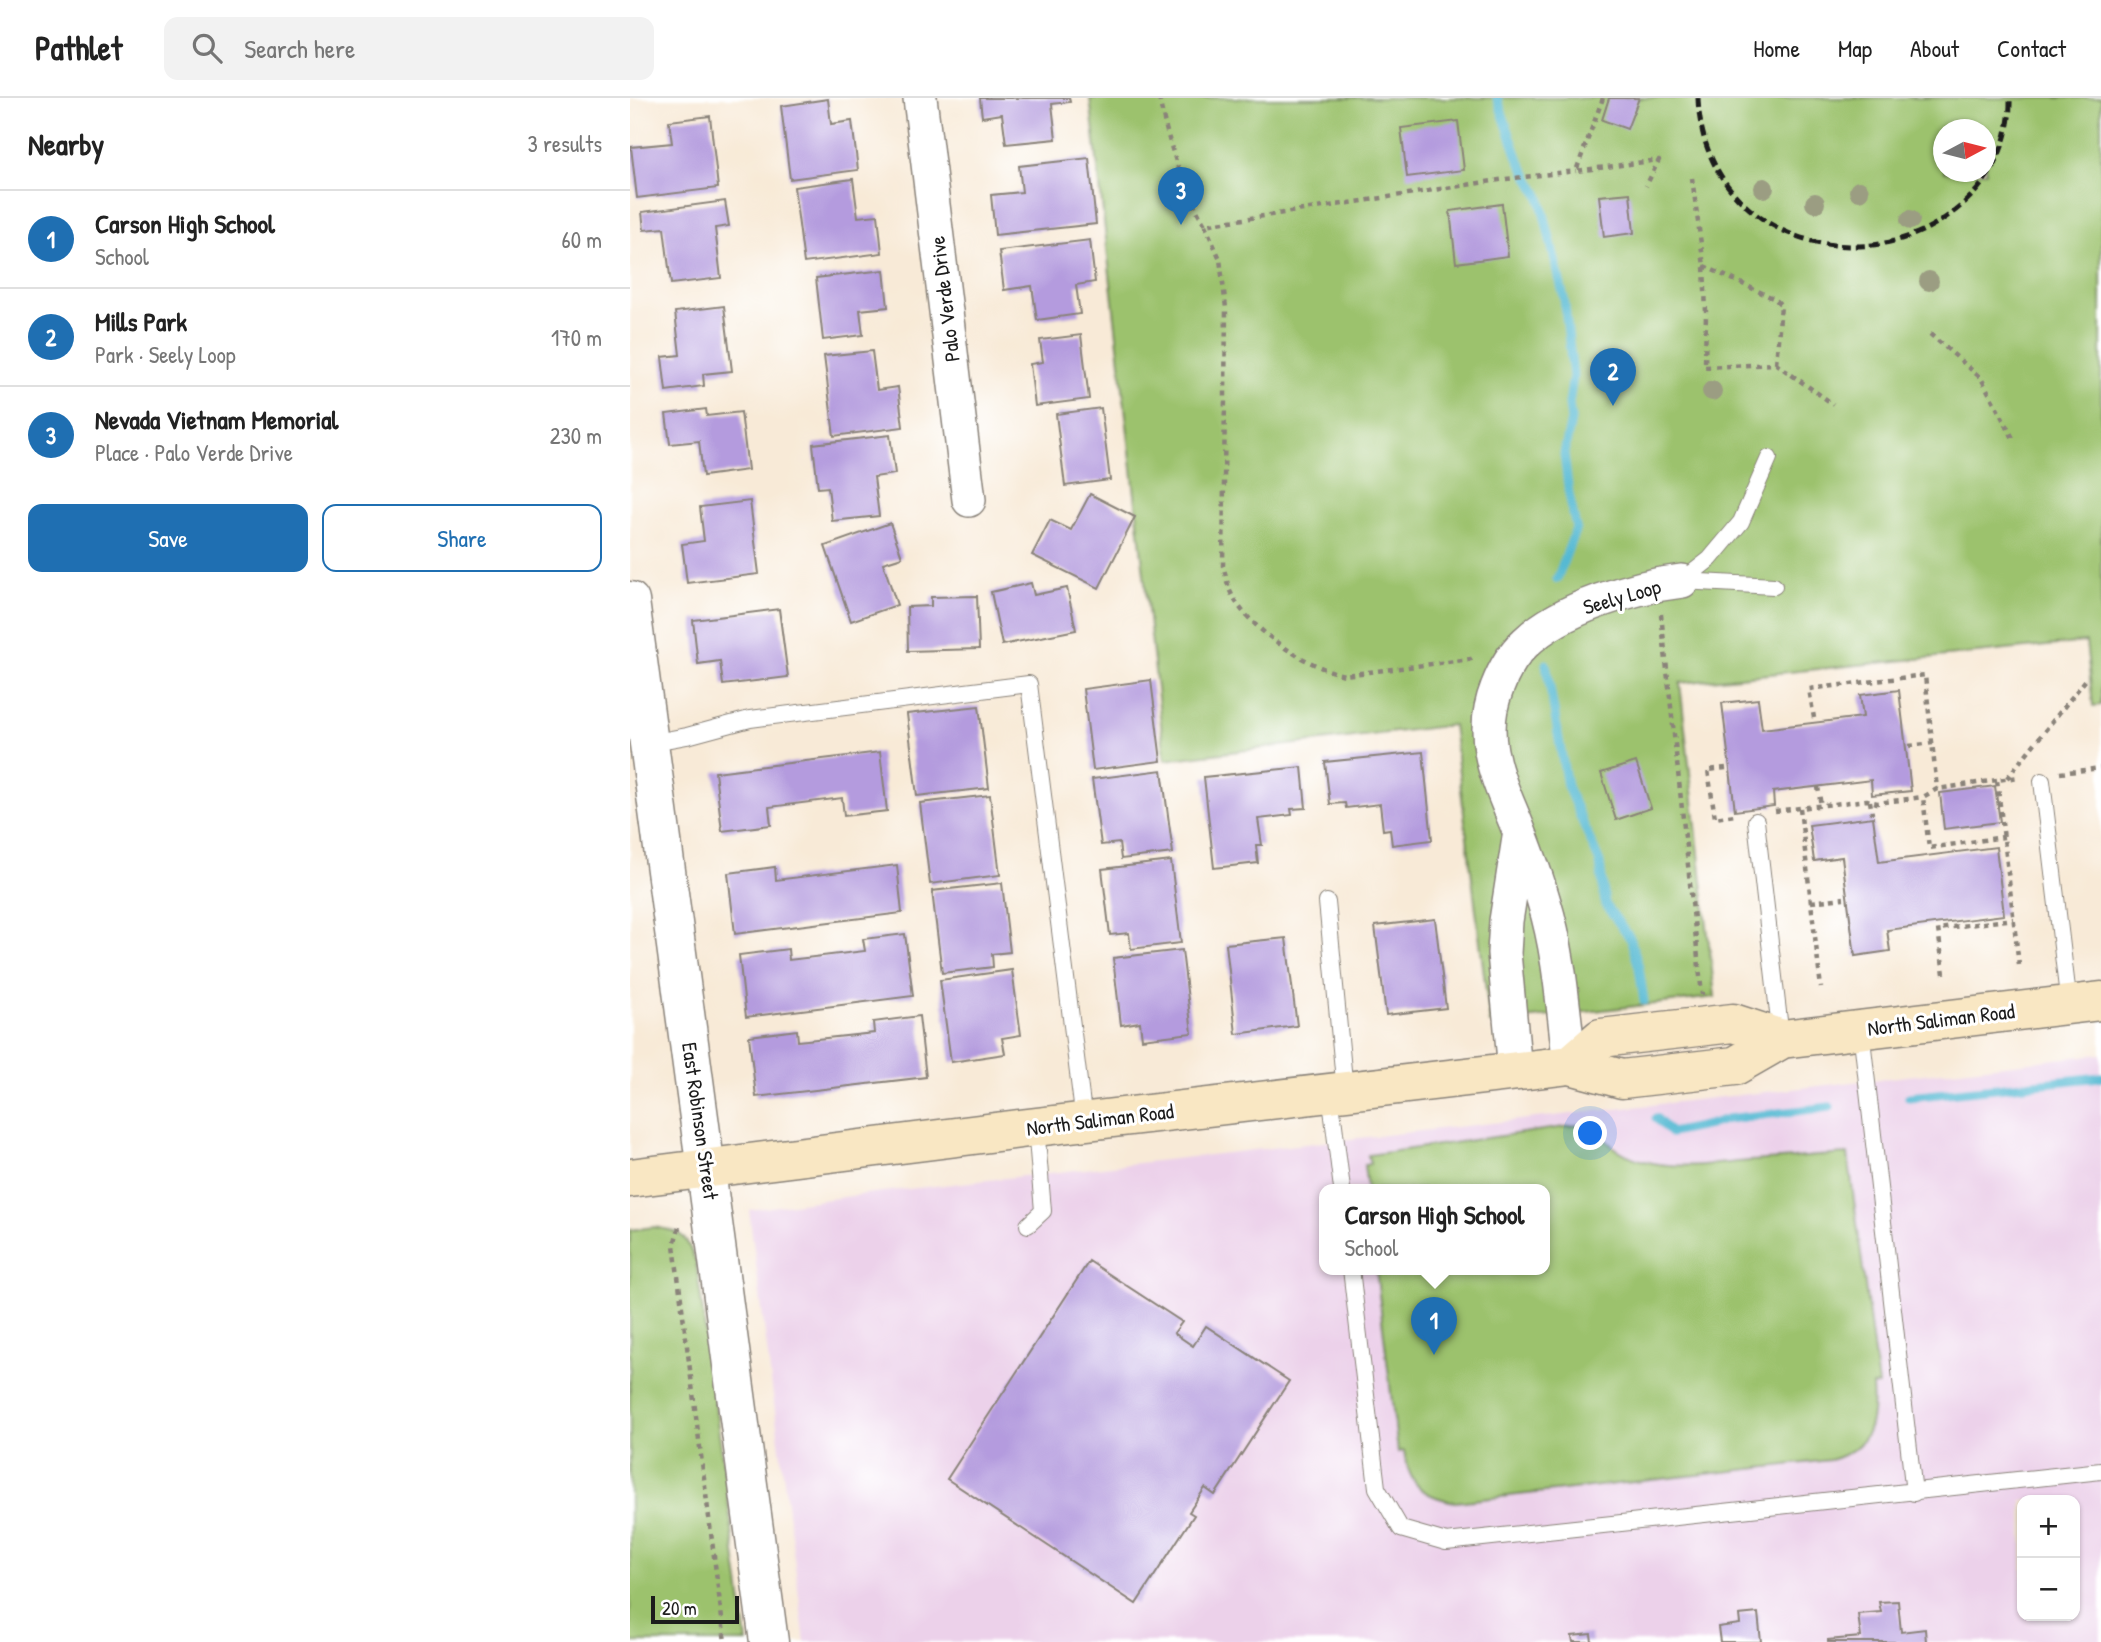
<!DOCTYPE html>
<meta charset="utf-8">
<style>
body{margin:0;font-family:"Patrick Hand",sans-serif;background:#f2f2f2;color:#222}
.controls{position:absolute;right:21px;bottom:21px;display:grid;overflow:hidden;border-radius:14px;box-shadow:0 2px 5px #0004}
.controls button{width:63px;height:63px;display:grid;place-items:center;padding:0;border:0;border-bottom:2px solid #e0e0e0;background:#fff;color:#222;font:35px sans-serif}
.compass{position:absolute;left:1303px;top:21px;width:63px;height:63px;border-radius:50%;background:#fff;box-shadow:0 2px 5px #0004;rotate:83deg}
.scale{position:absolute;left:21px;bottom:18px;width:88px;box-sizing:border-box;padding-left:7px;border:4px solid #1c1c1c;border-top:0;font-size:19px;line-height:24px;white-space:nowrap;color:#1c1c1c;-webkit-text-stroke:5px #fff;paint-order:stroke}
.you{position:absolute;left:961px;top:1036px;width:24px;height:24px;margin:-18px;border:5px solid #fff;border-radius:50%;background:#1a73e8;box-shadow:0 0 0 10px #1a73e833}
.badge{display:grid;place-items:center;width:46px;height:46px;border-radius:50%;background:#1f6fb2;color:#fff;font-size:23px;font-weight:700}
.pin{position:absolute;translate:-50% -58px;filter:drop-shadow(0 2px 4px #0008)}
.pin::after{content:'';position:absolute;top:37px;width:24px;height:21px;background:inherit;clip-path:polygon(0 0,100% 0,50% 100%)}
.popup{position:absolute;left:689px;top:1086px;width:231px;height:91px;box-sizing:border-box;display:grid;place-content:center;border-radius:14px;background:#fff;filter:drop-shadow(0 2px 5px #0005);font-size:23px;white-space:nowrap;color:#767676}
.popup b{font-size:26px;color:#222}
.popup::after{content:'';position:absolute;left:50%;top:100%;margin-left:-14px;border:14px solid transparent;border-top-color:#fff}
.list{margin:0;padding:0;list-style:none}
h2{display:flex;justify-content:space-between;align-items:center;height:91px;margin:0;padding:0 28px;font-size:30px}
h2 small{font-size:23px;font-weight:400;color:#767676}
.list li{display:grid;grid-template-columns:46px 1fr auto;gap:21px;align-items:center;box-sizing:border-box;height:98px;padding:0 28px;border-top:2px solid #e0e0e0}
.list b{display:block;font-size:26px;white-space:nowrap}
.list p{margin:0;font-size:23px;white-space:nowrap;color:#767676}
.list em{font-size:23px;font-style:normal;color:#767676}
.actions{display:flex;gap:14px;padding:21px 28px}
.actions a{flex:1;padding:16px 0;border:2px solid #1f6fb2;border-radius:14px;text-align:center;font-size:24px;color:#1f6fb2}
.actions .main{background:#1f6fb2;color:#fff}
.icon{flex:none;width:38px;height:38px;fill:none;stroke:currentColor;stroke-width:2;stroke-linecap:round;stroke-linejoin:round}
.map{position:relative;flex:none;width:1471px;height:1544px;overflow:hidden}
header{display:flex;align-items:center;gap:42px;box-sizing:border-box;height:98px;padding:0 35px;background:#fff;border-bottom:2px solid #e0e0e0}
header strong{font-size:33px}
nav{display:flex;gap:38px;margin-inline-start:auto;font-size:24px}
.search{width:490px;height:63px;background:#f2f2f2;display:flex;align-items:center;gap:18px;box-sizing:border-box;padding:0 24px;border-radius:14px;color:#767676;font-size:26px}
main{display:flex}
aside{flex:1;background:#fff}
.map>svg:first-child{display:block}
.built{fill:#ecd1ea;fill-rule:evenodd}
.green{fill:#9cc26d;stroke:#5c6f44;stroke-width:2;fill-rule:evenodd}
.lines{fill:none;stroke-linecap:round;stroke-linejoin:round}
.stream{stroke:#55b9d3;stroke-width:9}
.building{fill:#b49bde}
.service-casing{stroke:#8a837a;stroke-width:18}
.minor-casing{stroke:#8a837a;stroke-width:36}
.tertiary-casing{stroke:#8a837a;stroke-width:41}
.secondary-casing{stroke:#8a837a;stroke-width:41}
.path{stroke:#8a837a;stroke-width:4.5;stroke-dasharray:5 5;stroke-linecap:butt}
.service{stroke:#fff;stroke-width:16}
.minor{stroke:#fff;stroke-width:33}
.tertiary{stroke:#fff;stroke-width:38}
.secondary{stroke:#f9e7c3;stroke-width:38}
.rail{stroke:#1c1c1c;stroke-width:5;stroke-dasharray:10 5;stroke-linecap:butt}
.tree{fill:#9b9d82}
.labels{text-anchor:middle;stroke-width:6;stroke-linejoin:round;paint-order:stroke}
.street-label{font-size:21px;fill:#1c1c1c;stroke:#fff}
</style>
<header>
<strong>Pathlet</strong>
<div class="search"><svg class="icon" aria-label="search" viewBox="0 0 24 24"><circle cx="10" cy="10" r="6"/><path d="M15 15l6 6"/></svg>Search here</div>
<nav><a>Home</a><a>Map</a><a>About</a><a>Contact</a></nav>
</header>
<main>
<aside>
<h2>Nearby<small>3 results</small></h2>
<ul class="list">
<li><span class="badge">1</span><div><b>Carson High School</b><p>School</p></div><em>60 m</em></li>
<li><span class="badge">2</span><div><b>Mills Park</b><p>Park · Seely Loop</p></div><em>170 m</em></li>
<li><span class="badge">3</span><div><b>Nevada Vietnam Memorial</b><p>Place · Palo Verde Drive</p></div><em>230 m</em></li>
</ul>
<div class="actions"><a class="main">Save</a><a>Share</a></div>
</aside>
<div class="map">
<svg width="1471" height="1544" viewBox="0 0 1471 1544">
<rect width="100%" height="100%" fill="#fff"/>
<filter id="ink" filterUnits="userSpaceOnUse"><feTurbulence type="fractalNoise" baseFrequency=".0143" numOctaves="2"/><feDisplacementMap in="SourceGraphic" scale="14" xChannelSelector="R" yChannelSelector="G"/><feConvolveMatrix kernelMatrix="1 2 1 2 8 2 1 2 1" color-interpolation-filters="sRGB"/></filter>
<filter id="wash" filterUnits="userSpaceOnUse"><feTurbulence type="fractalNoise" baseFrequency=".00686" numOctaves="4" result="noise"/><feDisplacementMap in="SourceGraphic" scale="28" xChannelSelector="R" yChannelSelector="G"/><feGaussianBlur stdDeviation="1.57" result="paint"/><feColorMatrix in="noise" values="0 0 0 0 0 0 0 0 0 0 0 0 0 0 0 0 0 1.4 0 .05"/><feComposite in="paint" operator="in"/></filter>
<g filter="url(#wash)">
<rect width="100%" height="100%" fill="#f8ead7"/>
<!-- built -->
<path class="built" d="M1471,956V1544H175L119,1112L243,1095ZM694,1091H914V1171H694ZM1392,1402H1445V1518H1392Z"/>
<!-- green -->
<g class="green">
<path d="M460,0H1471V607L1463,608L1456,544L1050,585L1085,899L860,925L823,627L535,662ZM1314,32H1356V74H1314Z"/>
<path d="M962,1025C996,1081 1066,1067 1120,1063C1153,1061 1185,1058 1218,1056L1248,1287L1242,1288C1245,1325 1240,1351 1200,1362L825,1404C792,1398 779,1387 774,1353L768,1354L746,1171H914V1091H737L734,1067L740,1066L738,1057Z"/>
<path d="M24,1129C54,1134 54,1136 66,1164L117,1544H0V1132Z"/>
</g>
<g class="lines">
<!-- stream -->
<g class="stream">
<polyline points="867,0 889,62 910,99 934,200 943,278 939,306 941,322 934,356 939,396 946,430 927,481"/>
<polyline points="916,566 937,688 970,765 975,806 1000,840 1009,869 1014,903"/>
<polyline points="1279,999 1471,979"/>
<polyline points="1026,1020 1041,1035 1079,1027 1097,1021 1200,1009"/>
</g>
</g>
<g id="blocks">
<!-- building -->
<g class="building">
<polygon points="350,0 439,0 440,4 422,6 426,41 376,46 372,16 352,19"/>
<polygon points="979,0 1009,0 997,31 972,22"/>
<polygon points="198,1 201,26 222,23 228,72 160,81 151,8"/>
<polygon points="80,18 88,90 7,100 1,49 42,45 39,23"/>
<polygon points="828,23 834,72 777,79 771,30"/>
<polygon points="459,60 466,126 365,137 361,97 392,94 389,68"/>
<polygon points="223,81 228,119 248,117 252,155 174,165 164,89"/>
<polygon points="1000,95 1004,135 974,139 969,98"/>
<polygon points="95,103 99,128 85,130 91,180 41,186 34,130 14,132 12,114"/>
<polygon points="872,106 878,158 826,165 820,113"/>
<polygon points="460,142 465,184 446,187 450,216 407,222 402,188 374,192 369,153"/>
<polygon points="254,172 258,209 230,212 233,237 193,242 186,180"/>
<polygon points="94,208 102,273 73,276 74,288 36,293 32,259 50,257 45,214"/>
<polygon points="451,237 459,301 405,308 400,266 413,264 410,242"/>
<polygon points="242,253 247,292 268,289 273,329 204,338 194,258"/>
<polygon points="471,310 480,382 435,388 426,316"/>
<polygon points="76,311 77,318 111,314 118,372 73,378 69,343 40,346 36,316"/>
<polygon points="260,337 265,376 244,379 249,418 202,423 198,389 188,390 183,346"/>
<polygon points="460,396 505,419 469,490 402,457 420,422 441,432"/>
<polygon points="120,403 129,476 57,485 52,446 74,443 70,409"/>
<polygon points="260,425 272,459 253,465 267,507 221,523 195,448"/>
<polygon points="401,485 404,497 437,490 446,532 372,547 361,494"/>
<polygon points="347,498 349,551 278,553 277,509 301,508 301,499"/>
<polygon points="149,511 158,579 93,587 90,563 68,566 63,522"/>
<polygon points="521,582 531,663 463,672 453,591"/>
<polygon points="1269,592 1281,693 1242,697 1241,682 1143,694 1144,708 1105,713 1092,605 1128,601 1132,631 1233,619 1230,597"/>
<polygon points="349,608 359,690 287,698 277,616"/>
<polygon points="250,654 257,713 214,718 212,700 139,709 141,727 92,733 85,674"/>
<polygon points="793,654 802,742 762,747 760,731 753,732 750,706 716,710 715,705 700,706 695,664"/>
<polygon points="1006,664 1021,710 986,722 971,675"/>
<polygon points="672,669 676,710 661,711 662,717 628,721 632,747 626,747 628,765 584,770 574,679"/>
<polygon points="532,672 543,755 491,761 489,745 471,747 462,681"/>
<polygon points="1365,688 1370,724 1314,731 1310,695"/>
<polygon points="360,697 370,777 300,786 290,705"/>
<polygon points="1243,719 1249,764 1366,749 1374,817 1257,832 1260,853 1225,858 1212,759 1184,763 1179,727"/>
<polygon points="541,763 551,845 501,851 499,835 480,837 472,771"/>
<polygon points="267,767 272,815 105,836 98,775 145,769 146,782"/>
<polygon points="372,785 380,854 362,856 363,869 312,875 302,793"/>
<polygon points="805,821 816,910 756,917 745,828"/>
<polygon points="275,836 283,898 116,919 109,857 158,851 159,862 235,853 233,841"/>
<polygon points="656,840 667,928 606,936 596,846"/>
<polygon points="552,852 562,935 512,941 510,924 491,927 483,860"/>
<polygon points="382,872 391,937 372,940 375,956 321,964 310,882"/>
<polygon points="289,918 296,979 126,999 119,938 167,932 168,943 244,935 243,924"/>
<polygon points="459,1163 552,1224 544,1235 563,1248 576,1228 659,1283 585,1397 575,1390 559,1414 564,1417 506,1506 317,1381"/>
<polygon points="1268,1503 1271,1534 1295,1531 1296,1544 1198,1544 1198,1542 1231,1539 1228,1516 1251,1514 1249,1504"/>
<polygon points="1128,1515 1131,1544 1090,1544 1088,1529 1110,1526 1109,1517"/>
<polygon points="961,1536 962,1544 943,1544 942,1538"/>
</g>
</g>
</g>
<g filter="url(#ink)">
<use href="#blocks" fill-opacity="0" stroke="#8a837a" stroke-width="2"/>
<g class="lines">
<defs>
<g id="service">
<polyline points="1052,483 1080,461 1111,424 1139,360"/>
<polyline points="1052,483 1144,488"/>
<polyline points="19,645 57,638 120,621 399,586 454,1023"/>
<polyline points="1412,683 1439,907"/>
<polyline points="1126,723 1151,940"/>
<polyline points="697,804 715,993"/>
<polyline points="1231,932 1284,1395"/>
<polyline points="700,995 712,1091"/>
<polyline points="398,1127 413,1113 406,1029"/>
<polyline points="721,1171 747,1390 771,1431 816,1444 1471,1373"/>
</g>
<g id="minor">
<polyline points="290,0 339,402"/>
<path d="M940,967C933,912 930,856 914,804C907,780 898,756 889,733C879,707 866,681 861,653C857,631 859,610 867,590C873,574 882,557 895,545C931,510 1002,489 1052,483"/>
<polyline points="885,973 874,855 876,823 889,740"/>
</g>
<polyline id="tertiary" points="0,503 139,1544"/>
<g id="secondary">
<polyline points="940,967 971,940 1103,925 1152,941"/>
<polyline points="0,1080 406,1029 940,967 992,981 1105,968 1152,941 1471,903"/>
</g>
</defs>
<!-- service casing -->
<use href="#service" class="service-casing"/>
<!-- minor casing -->
<use href="#minor" class="minor-casing"/>
<!-- tertiary casing -->
<use href="#tertiary" class="tertiary-casing"/>
<!-- secondary casing -->
<use href="#secondary" class="secondary-casing"/>
<!-- path -->
<g class="path">
<path d="M529,0C538,44 552,88 575,127L876,81L946,73"/>
<polyline points="973,0 946,73 1029,62 1016,88"/>
<polyline points="1062,80 1074,168 1076,214 1075,269 1146,266 1203,306"/>
<path d="M575,127L590,161L596,210L593,468C596,476 597,487 601,495C617,530 678,570 715,577L841,561L846,558"/>
<polyline points="1074,168 1145,201 1151,207 1146,266"/>
<polyline points="1300,236 1351,280 1384,342"/>
<polyline points="1031,516 1072,897"/>
<polyline points="1184,620 1179,591 1295,577 1307,691"/>
<polyline points="1279,648 1303,645"/>
<polyline points="1096,670 1078,672 1085,720 1105,717"/>
<polyline points="1430,675 1471,670"/>
<polyline points="1377,680 1458,579"/>
<polyline points="1367,682 1307,691 1293,699 1299,750 1374,739"/>
<polyline points="1188,689 1191,708"/>
<polyline points="1240,703 1242,716"/>
<polyline points="1170,710 1191,890"/>
<polyline points="1145,713 1237,702 1247,705 1293,699"/>
<polyline points="1181,804 1214,800"/>
<polyline points="1389,867 1367,682 1390,679"/>
<polyline points="1314,876 1308,831 1384,821"/>
<polyline points="49,1129 44,1147 95,1544"/>
</g>
<!-- service -->
<use href="#service" class="service"/>
<!-- minor -->
<use href="#minor" class="minor"/>
<!-- tertiary -->
<use href="#tertiary" class="tertiary"/>
<!-- secondary -->
<use href="#secondary" class="secondary"/>
<!-- rail -->
<path class="rail" d="M1068,0C1073,147 1252,197 1346,93C1368,68 1381,33 1380,0"/>
</g>
<!-- trees -->
<g class="tree">
<circle cx="1134" cy="90" r="10"/>
<circle cx="1229" cy="93" r="10"/>
<circle cx="1185" cy="105" r="10"/>
<circle cx="1280" cy="122" r="10"/>
<circle cx="1299" cy="183" r="10"/>
<circle cx="1082" cy="293" r="10"/>
</g>
</g>
<g class="labels">
<!-- street labels -->
<g class="street-label">
<text transform="translate(315 201) rotate(-97)" y="7">Palo Verde Drive</text>
<text transform="translate(992 499) rotate(-16)" y="7">Seely Loop</text>
<text transform="translate(1311 922) rotate(-7)" y="7">North Saliman Road</text>
<text transform="translate(470 1022) rotate(-7)" y="7">North Saliman Road</text>
<text transform="translate(70 1023) rotate(82)" y="7">East Robinson Street</text>
</g>
</g>
</svg>
<div class="controls">
<button>+</button>
<button>−</button>
</div>
<svg class="compass" viewBox="-18 -18 36 36"><path d="M0-13l5 13h-10z" fill="#e53935"/><path d="M0 13l5-13h-10z" fill="#767676"/></svg>
<div class="scale">20 m</div>
<div class="you"></div>
<div class="pin badge" style="left:804px;top:1257px">1</div>
<div class="popup"><b>Carson High School</b>School</div>
<div class="pin badge" style="left:983px;top:308px">2</div>
<div class="pin badge" style="left:551px;top:127px">3</div>
</div>
</main>
